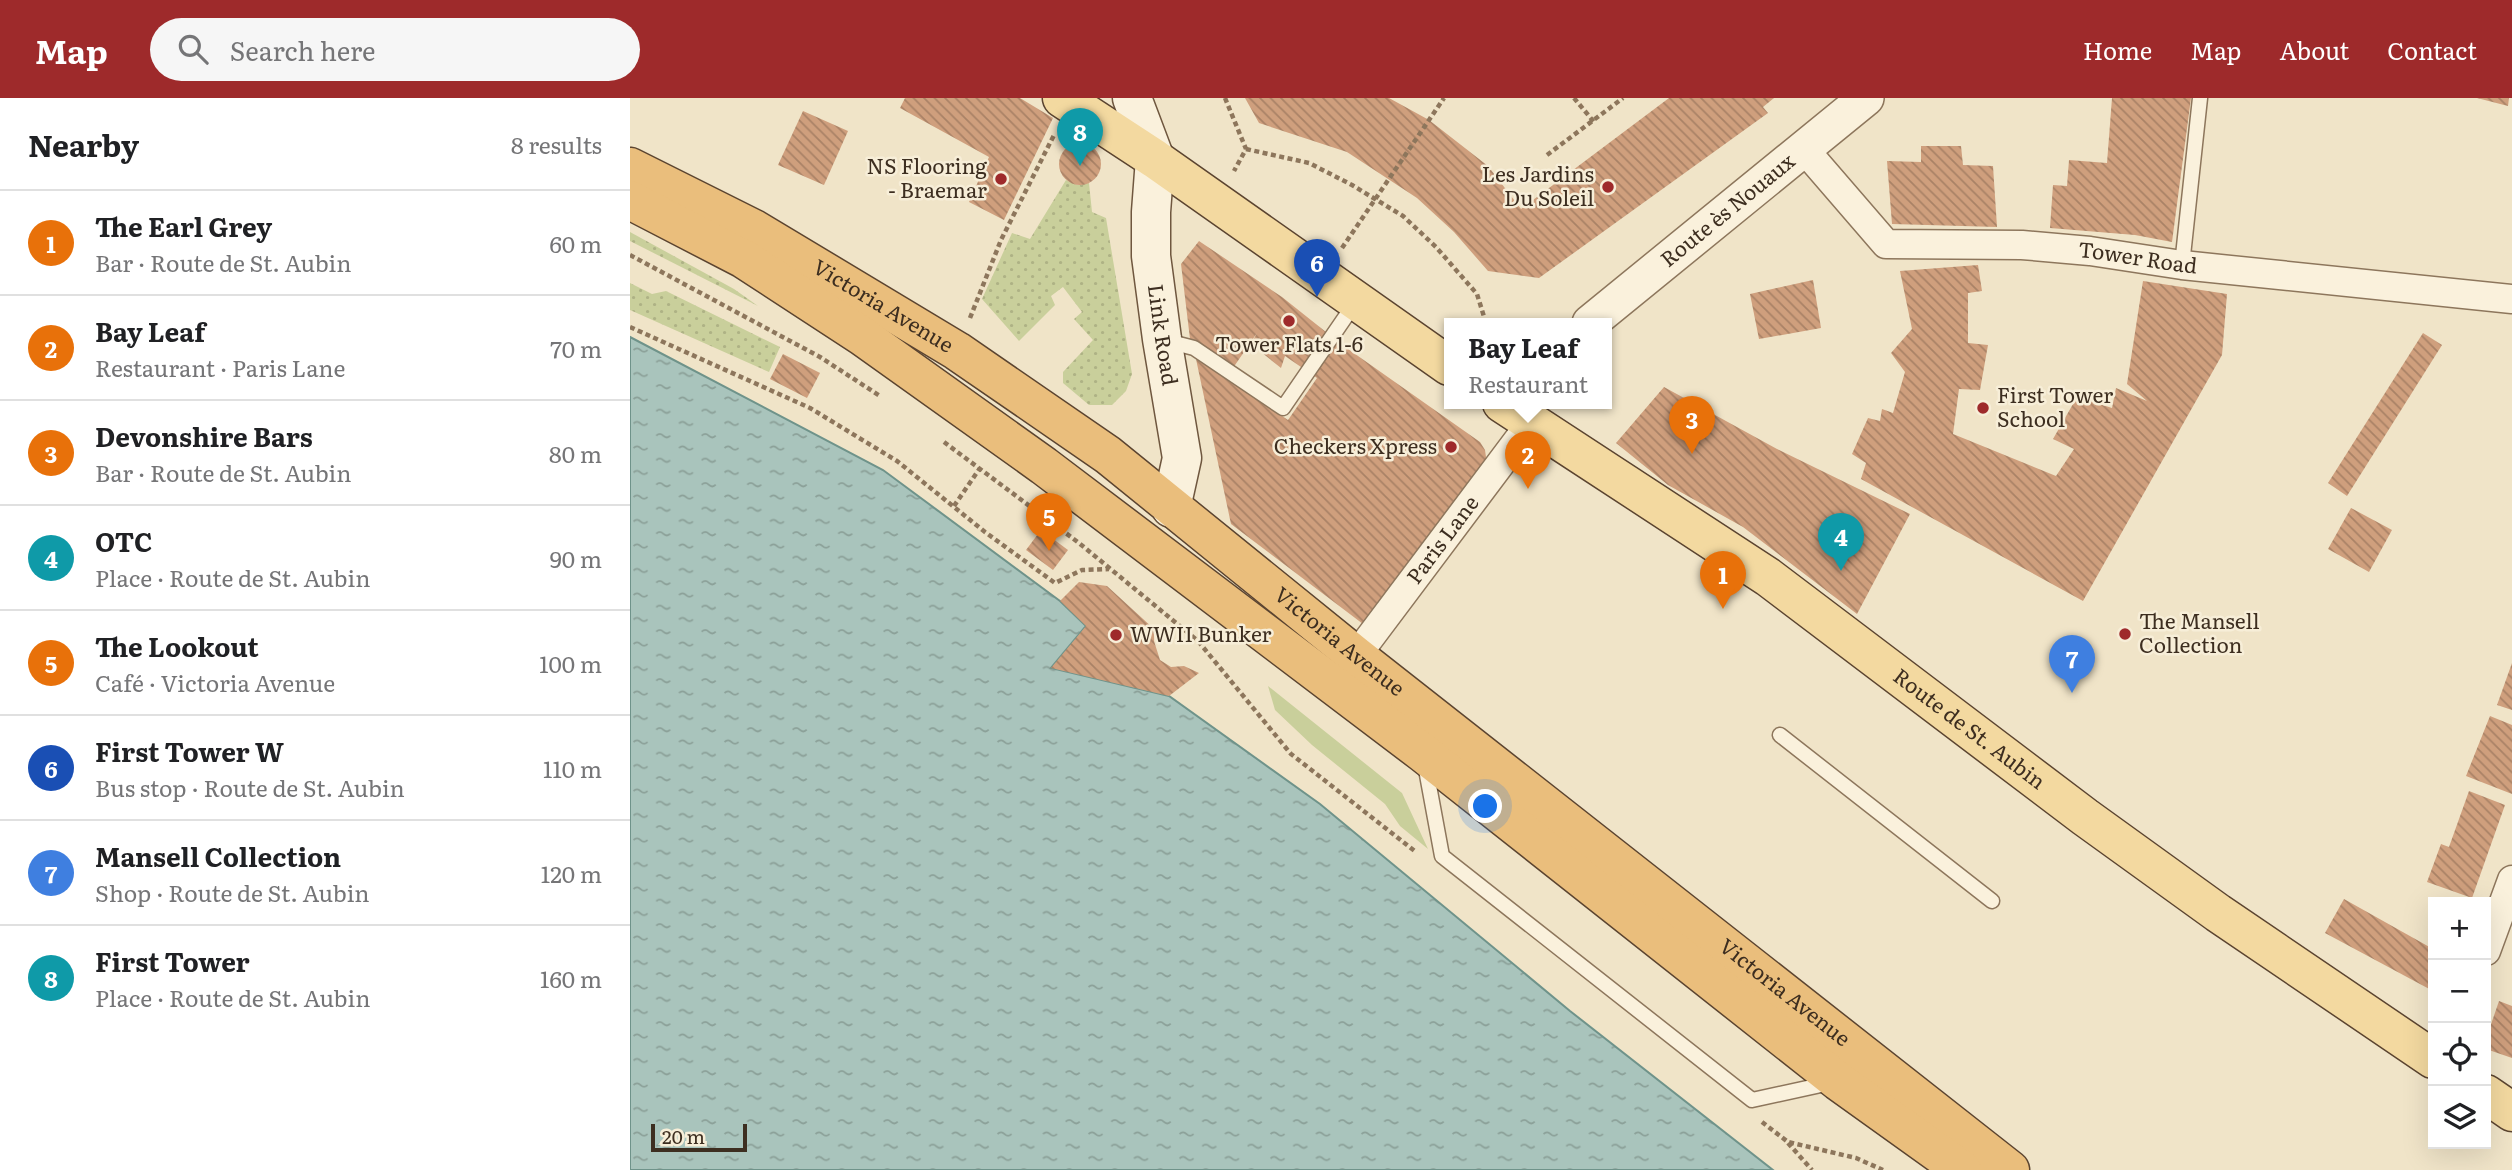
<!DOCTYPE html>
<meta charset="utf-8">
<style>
body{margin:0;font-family:Literata,serif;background:#f6f6f6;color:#202124}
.controls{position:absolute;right:21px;bottom:21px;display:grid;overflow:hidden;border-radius:0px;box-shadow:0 7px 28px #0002}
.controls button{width:63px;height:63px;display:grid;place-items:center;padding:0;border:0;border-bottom:2px solid #e0e0e0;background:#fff;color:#202124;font:35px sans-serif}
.scale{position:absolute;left:21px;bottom:18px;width:96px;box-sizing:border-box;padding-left:7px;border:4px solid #3d2e20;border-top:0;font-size:19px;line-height:24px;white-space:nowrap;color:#3d2e20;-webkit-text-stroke:5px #f7eed8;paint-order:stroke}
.you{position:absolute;left:856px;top:709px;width:24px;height:24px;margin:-18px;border:5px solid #fff;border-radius:50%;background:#1a73e8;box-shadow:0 0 0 10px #1a73e833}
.badge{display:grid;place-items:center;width:46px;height:46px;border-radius:50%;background:#9e2a2b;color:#fff;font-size:23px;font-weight:700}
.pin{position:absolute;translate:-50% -58px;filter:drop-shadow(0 2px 4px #0008)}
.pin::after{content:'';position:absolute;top:37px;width:24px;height:21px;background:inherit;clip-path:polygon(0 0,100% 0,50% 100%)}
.popup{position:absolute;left:814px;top:220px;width:168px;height:91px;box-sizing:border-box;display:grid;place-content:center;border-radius:0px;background:#fff;filter:drop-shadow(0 2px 5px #0005);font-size:23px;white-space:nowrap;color:#757577}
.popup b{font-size:26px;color:#202124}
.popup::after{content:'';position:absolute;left:50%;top:100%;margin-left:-14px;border:14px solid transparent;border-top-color:#fff}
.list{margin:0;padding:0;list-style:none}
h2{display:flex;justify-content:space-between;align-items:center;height:91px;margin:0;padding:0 28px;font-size:30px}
h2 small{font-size:23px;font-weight:400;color:#757577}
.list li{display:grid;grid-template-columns:46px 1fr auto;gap:21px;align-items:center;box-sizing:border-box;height:105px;padding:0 28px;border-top:2px solid #e0e0e0}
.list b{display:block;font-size:26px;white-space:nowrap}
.list p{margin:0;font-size:23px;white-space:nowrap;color:#757577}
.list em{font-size:23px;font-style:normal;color:#757577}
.icon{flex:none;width:38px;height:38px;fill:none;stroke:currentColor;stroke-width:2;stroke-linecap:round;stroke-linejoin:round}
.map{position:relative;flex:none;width:1882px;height:1072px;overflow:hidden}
header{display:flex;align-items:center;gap:42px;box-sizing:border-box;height:98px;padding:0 35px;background:#9e2a2b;color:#fff}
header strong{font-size:33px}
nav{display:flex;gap:38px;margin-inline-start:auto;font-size:24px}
.search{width:490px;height:63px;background:#f6f6f6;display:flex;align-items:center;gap:18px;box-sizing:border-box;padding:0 24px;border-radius:38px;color:#757577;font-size:26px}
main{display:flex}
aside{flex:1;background:#fff}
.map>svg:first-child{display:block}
.grass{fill:url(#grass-dots)}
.park{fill:#c9cf9b}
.water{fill:url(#water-ripples);stroke:#6f938a;stroke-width:2}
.building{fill:url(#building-back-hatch)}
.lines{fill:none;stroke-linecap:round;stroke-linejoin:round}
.service-casing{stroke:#8d765c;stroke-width:17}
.minor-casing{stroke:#8d765c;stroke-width:31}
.tertiary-casing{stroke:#8d765c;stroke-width:38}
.secondary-casing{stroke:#6f573f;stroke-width:41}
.primary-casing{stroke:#5b4430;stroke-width:41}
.trunk-casing{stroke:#5b4430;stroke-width:41}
.path{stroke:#8d765c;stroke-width:4.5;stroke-dasharray:5 3.5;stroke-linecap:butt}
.service{stroke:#faf1dc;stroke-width:14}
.minor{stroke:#faf1dc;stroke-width:28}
.tertiary{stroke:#faf1dc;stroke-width:35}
.secondary{stroke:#faf1dc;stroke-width:38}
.primary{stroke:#f3d9a0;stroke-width:38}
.trunk{stroke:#eabe7c;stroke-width:38}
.poi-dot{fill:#9e2a2b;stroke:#f7eed8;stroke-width:2.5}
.labels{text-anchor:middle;stroke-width:5;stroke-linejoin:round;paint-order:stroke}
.poi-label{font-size:21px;fill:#3d2e20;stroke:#f7eed8;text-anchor:end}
.street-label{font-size:21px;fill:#3d2e20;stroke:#f7eed8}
</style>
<header>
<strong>Map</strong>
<div class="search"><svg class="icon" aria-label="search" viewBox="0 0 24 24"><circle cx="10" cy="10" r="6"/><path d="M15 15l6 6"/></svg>Search here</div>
<nav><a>Home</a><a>Map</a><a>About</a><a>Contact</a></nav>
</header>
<main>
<aside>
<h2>Nearby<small>8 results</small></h2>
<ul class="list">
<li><span class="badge" style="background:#e8710a">1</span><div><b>The Earl Grey</b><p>Bar · Route de St. Aubin</p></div><em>60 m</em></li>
<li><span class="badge" style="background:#e8710a">2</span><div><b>Bay Leaf</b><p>Restaurant · Paris Lane</p></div><em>70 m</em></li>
<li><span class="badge" style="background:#e8710a">3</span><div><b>Devonshire Bars</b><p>Bar · Route de St. Aubin</p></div><em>80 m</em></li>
<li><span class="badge" style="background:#0f9aa8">4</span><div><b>OTC</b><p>Place · Route de St. Aubin</p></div><em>90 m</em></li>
<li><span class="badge" style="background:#e8710a">5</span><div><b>The Lookout</b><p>Café · Victoria Avenue</p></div><em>100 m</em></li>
<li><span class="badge" style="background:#1a4fb4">6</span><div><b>First Tower W</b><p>Bus stop · Route de St. Aubin</p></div><em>110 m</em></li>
<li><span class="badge" style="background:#3f7fe0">7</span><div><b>Mansell Collection</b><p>Shop · Route de St. Aubin</p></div><em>120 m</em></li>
<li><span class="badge" style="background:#0f9aa8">8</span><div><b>First Tower</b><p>Place · Route de St. Aubin</p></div><em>160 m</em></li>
</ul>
</aside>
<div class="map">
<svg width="1882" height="1072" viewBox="0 0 1882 1072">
<defs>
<pattern id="grass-dots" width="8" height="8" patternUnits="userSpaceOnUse" patternTransform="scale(1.75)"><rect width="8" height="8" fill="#c9cf9b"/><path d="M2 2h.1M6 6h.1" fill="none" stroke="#aeb285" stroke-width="1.8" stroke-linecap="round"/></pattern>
<pattern id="water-ripples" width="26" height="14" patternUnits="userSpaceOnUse" patternTransform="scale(1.75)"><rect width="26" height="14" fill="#a9c4bc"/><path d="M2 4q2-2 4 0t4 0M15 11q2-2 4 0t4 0" fill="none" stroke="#8ba098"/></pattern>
<pattern id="building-back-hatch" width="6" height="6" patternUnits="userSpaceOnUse" patternTransform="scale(1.75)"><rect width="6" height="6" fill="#cf9f7d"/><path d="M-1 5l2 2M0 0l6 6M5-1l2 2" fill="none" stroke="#a98266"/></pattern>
</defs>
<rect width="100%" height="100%" fill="#f0e4c8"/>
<!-- grass -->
<g class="grass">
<polygon points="436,82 447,87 459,85 462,114 476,120 502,276 496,293 482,307 459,307 433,285 433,274 463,242 444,221 452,214 433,189 421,198 425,207 389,243 352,201 382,135 400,141"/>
<polygon points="0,134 104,191 128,208 0,143"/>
<polygon points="0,185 22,196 36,193 150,249 139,274 0,212"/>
</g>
<!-- park -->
<polygon class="park" points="638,588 772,695 798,751 770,728 755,706 682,647 645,612"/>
<!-- water -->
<polygon class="water" points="0,239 253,372 430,503 456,528 421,570 539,598 690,706 940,913 1143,1072 0,1072"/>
<!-- building -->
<g class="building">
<polygon points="275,0 390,0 423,20 374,122 339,104 359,59 270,10"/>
<polygon points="615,0 759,0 799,22 858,68 891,111 1039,0 1144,0 1133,9 1138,15 909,180 858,173 824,134 787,100 717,54 629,25"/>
<polygon points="1482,0 1561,0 1542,144 1505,137 1420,130 1423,87 1437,88 1439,62 1477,65"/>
<polygon points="1847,0 1879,0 1878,8"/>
<polygon points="173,13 218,33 194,87 148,67"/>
<circle cx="450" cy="66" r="21"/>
<polygon points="1291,48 1331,48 1333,67 1363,68 1367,129 1262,126 1257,63 1291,64"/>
<polygon points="569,143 652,199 711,246 850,344 855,352 857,366 733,526 601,426 566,261 658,322 687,280 655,258 651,270 621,246 627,235 603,270 560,241 551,166"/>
<polygon points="1348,167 1352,193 1338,195 1338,245 1358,247 1350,292 1329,291 1323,336 1426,378 1444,351 1423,341 1447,299 1482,310 1486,290 1517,303 1497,286 1513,183 1597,196 1592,257 1453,503 1231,381 1236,365 1222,356 1238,320 1250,323 1252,311 1263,315 1275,274 1261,255 1282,231 1270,173"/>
<polygon points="1183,182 1191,230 1129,241 1120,196"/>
<polygon points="1793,235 1812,247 1717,398 1698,385"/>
<polygon points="153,256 190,275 177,300 140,281"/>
<polygon points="1034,289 1147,351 1280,416 1227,516 1113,429 1038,387 986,345"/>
<polygon points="1721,410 1762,432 1739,474 1698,451"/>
<polygon points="411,432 438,452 423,472 396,452"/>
<polygon points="449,484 477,488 524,531 524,543 530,562 541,569 554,568 569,575 539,598 421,570 456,528 430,503"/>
<polygon points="1882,565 1882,612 1867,607"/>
<polygon points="1860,618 1882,627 1882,696 1836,678"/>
<polygon points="1839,693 1875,707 1842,800 1797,784 1811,746 1819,749"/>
<polygon points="1714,801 1803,851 1803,893 1695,835"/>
<polygon points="1869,903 1882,908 1882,960 1856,951 1856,941"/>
</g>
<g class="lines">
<defs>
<g id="service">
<polyline points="1552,167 1570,0"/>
<polyline points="537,243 564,250 653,310 725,205"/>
<polyline points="1150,637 1362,803"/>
<polyline points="795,666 812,758 1122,1002 1200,985"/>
</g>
<g id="minor">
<path id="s1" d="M1174,51L1256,146L1392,147L1460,153L1552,167L1882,201"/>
<path id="s2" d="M726,558L901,325"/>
<polyline points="1856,853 1882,782"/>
</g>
<g id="tertiary">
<path id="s3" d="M960,225L1236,0"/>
</g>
<g id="secondary">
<path id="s4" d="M502,0L525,61L521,114V158L532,241L552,360L541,410"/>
</g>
<g id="primary">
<polyline points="432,0 525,61 819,268"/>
<path id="s5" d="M872,305L1138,479L1455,719L1588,815L1803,961"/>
<polyline points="1856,996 1882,1014"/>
</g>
<g id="trunk">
<path id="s6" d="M0,69L124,131L327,253L478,357L726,558L1380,1072"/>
<polyline points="0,102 114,161 232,238 414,368 793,655 1208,983 1332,1072"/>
</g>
</defs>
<!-- service casing -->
<use href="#service" class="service-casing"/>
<!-- minor casing -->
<use href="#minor" class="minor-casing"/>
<!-- tertiary casing -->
<use href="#tertiary" class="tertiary-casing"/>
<!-- secondary casing -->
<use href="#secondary" class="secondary-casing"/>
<!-- primary casing -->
<use href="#primary" class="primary-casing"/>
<!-- trunk casing -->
<use href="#trunk" class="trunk-casing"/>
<!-- path -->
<g class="path">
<polyline points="595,0 616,51 604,73"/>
<polyline points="944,0 964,24"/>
<polyline points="616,51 679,65 722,87 773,118 806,149 847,196 856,225"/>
<polyline points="917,57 993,0"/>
<polyline points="712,150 814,0"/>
<polyline points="0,157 190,259 250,298"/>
<polyline points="340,220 371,142 424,37"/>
<polyline points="0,229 180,310 267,363 355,434 425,485 452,472 479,471"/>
<polyline points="314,344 449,445 568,543 661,656 786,754"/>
<polyline points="324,408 350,370"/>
<polyline points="1132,1024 1158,1044 1226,1060 1253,1072"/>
<polyline points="1158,1045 1182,1072"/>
</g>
<!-- service -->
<use href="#service" class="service"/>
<!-- minor -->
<use href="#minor" class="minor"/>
<!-- tertiary -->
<use href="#tertiary" class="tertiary"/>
<!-- secondary -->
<use href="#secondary" class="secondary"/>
<!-- primary -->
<use href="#primary" class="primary"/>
<!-- trunk -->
<use href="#trunk" class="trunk"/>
</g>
<!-- markers -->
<g class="poi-dot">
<circle cx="371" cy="81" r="7"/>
<circle cx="978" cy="89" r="7"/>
<circle cx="659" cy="223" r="7"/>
<circle cx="1353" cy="310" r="7"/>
<circle cx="821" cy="349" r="7"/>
<circle cx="1495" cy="536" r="7"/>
<circle cx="486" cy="537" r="7"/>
</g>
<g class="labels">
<!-- poi labels -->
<g class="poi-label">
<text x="357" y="76">NS Flooring<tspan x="357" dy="24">- Braemar</tspan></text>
<text x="964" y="84">Les Jardins<tspan x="964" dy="24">Du Soleil</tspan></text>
<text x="659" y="254" text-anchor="middle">Tower Flats 1-6</text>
<text x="1367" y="305" text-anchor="start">First Tower<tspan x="1367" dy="24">School</tspan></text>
<text x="807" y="356">Checkers Xpress</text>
<text x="1509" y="531" text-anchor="start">The Mansell<tspan x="1509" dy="24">Collection</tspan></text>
<text x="500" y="544" text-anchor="start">WWII Bunker</text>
</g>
<!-- street labels -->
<g class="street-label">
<text dy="7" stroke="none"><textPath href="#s3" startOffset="178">Route ès Nouaux</textPath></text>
<text dy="7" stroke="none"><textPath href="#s1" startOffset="378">Tower Road</textPath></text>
<text dy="7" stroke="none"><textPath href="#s6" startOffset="289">Victoria Avenue</textPath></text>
<text dy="7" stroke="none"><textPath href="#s4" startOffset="242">Link Road</textPath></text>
<text dy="7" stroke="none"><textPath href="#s2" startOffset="145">Paris Lane</textPath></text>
<text dy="7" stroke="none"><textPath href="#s6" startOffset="856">Victoria Avenue</textPath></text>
<text dy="7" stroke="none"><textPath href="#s5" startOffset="570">Route de St. Aubin</textPath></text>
<text dy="7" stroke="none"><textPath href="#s6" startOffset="1423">Victoria Avenue</textPath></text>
</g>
</g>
</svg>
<div class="controls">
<button>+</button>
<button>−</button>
<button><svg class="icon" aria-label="locate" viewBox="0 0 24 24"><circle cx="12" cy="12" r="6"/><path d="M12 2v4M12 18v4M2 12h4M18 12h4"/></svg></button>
<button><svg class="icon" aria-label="layers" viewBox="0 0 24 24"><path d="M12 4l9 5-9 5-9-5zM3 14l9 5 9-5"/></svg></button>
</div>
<div class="scale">20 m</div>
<div class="you"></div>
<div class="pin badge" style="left:1093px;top:511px;background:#e8710a">1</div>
<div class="pin badge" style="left:898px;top:391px;background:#e8710a">2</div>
<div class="popup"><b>Bay Leaf</b>Restaurant</div>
<div class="pin badge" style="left:1062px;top:356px;background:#e8710a">3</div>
<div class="pin badge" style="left:1211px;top:473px;background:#0f9aa8">4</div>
<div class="pin badge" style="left:419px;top:453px;background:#e8710a">5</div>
<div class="pin badge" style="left:687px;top:199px;background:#1a4fb4">6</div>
<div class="pin badge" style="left:1442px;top:595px;background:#3f7fe0">7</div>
<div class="pin badge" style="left:450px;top:68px;background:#0f9aa8">8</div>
</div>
</main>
